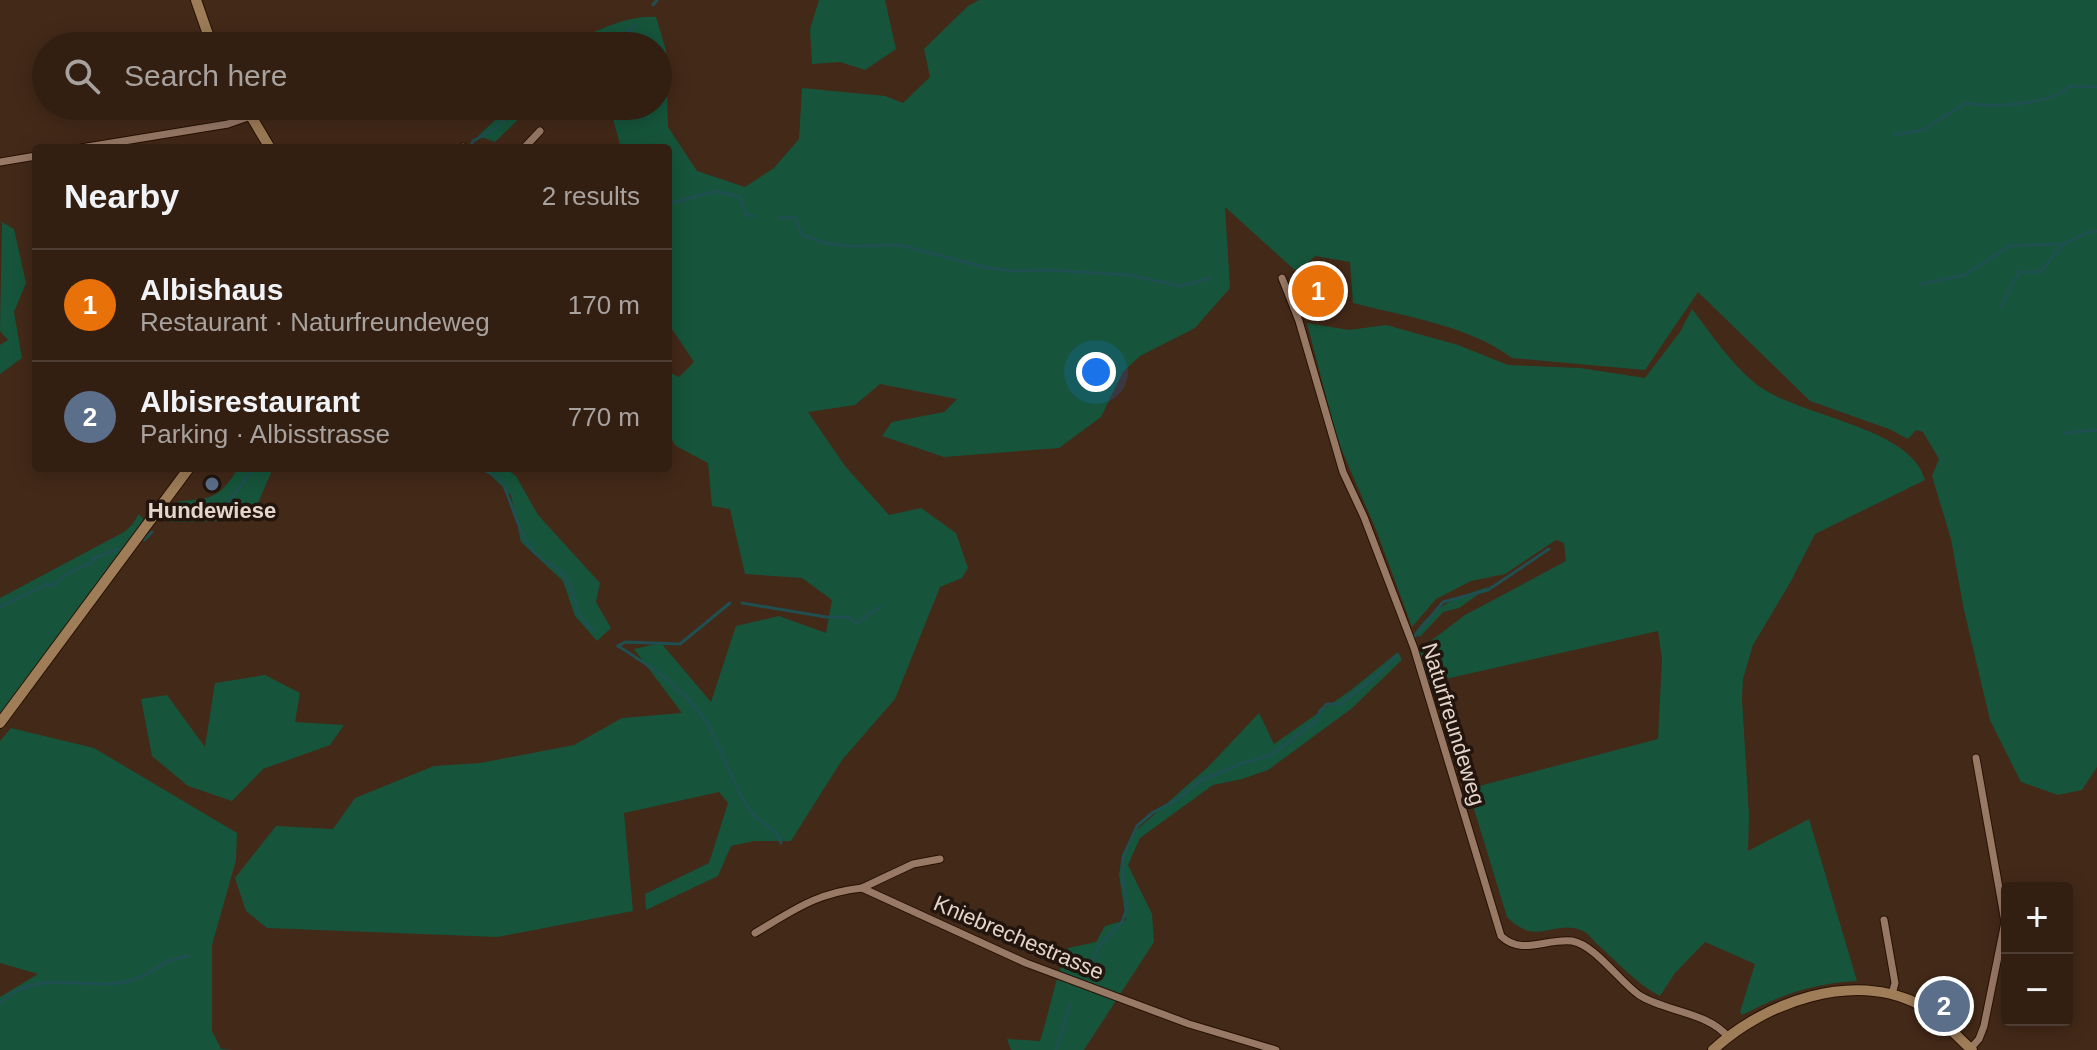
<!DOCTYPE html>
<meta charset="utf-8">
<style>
body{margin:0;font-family:Helvetica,sans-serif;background:#3d2c20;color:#f1f3f6}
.controls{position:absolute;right:24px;bottom:24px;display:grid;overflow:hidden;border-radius:8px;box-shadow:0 4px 20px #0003}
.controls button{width:72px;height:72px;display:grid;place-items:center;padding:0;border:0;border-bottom:2px solid #4d3d32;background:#321f12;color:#f1f3f6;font:40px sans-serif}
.you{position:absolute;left:1096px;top:372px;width:28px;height:28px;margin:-20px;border:6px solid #fff;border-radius:50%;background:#1a73e8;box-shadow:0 0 0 12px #1a73e833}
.badge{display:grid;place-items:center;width:52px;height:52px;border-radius:50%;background:#b45309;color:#fff;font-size:26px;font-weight:700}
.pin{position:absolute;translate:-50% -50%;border:4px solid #fff;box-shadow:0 2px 8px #0006}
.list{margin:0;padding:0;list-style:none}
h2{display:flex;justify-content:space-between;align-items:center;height:104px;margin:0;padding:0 32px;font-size:34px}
h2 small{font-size:26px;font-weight:400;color:#a8a29f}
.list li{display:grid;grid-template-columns:52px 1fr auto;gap:24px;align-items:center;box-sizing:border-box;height:112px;padding:0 32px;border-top:2px solid #4d3d32}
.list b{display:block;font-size:30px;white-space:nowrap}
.list p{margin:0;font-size:26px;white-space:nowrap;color:#a8a29f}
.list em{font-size:26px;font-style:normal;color:#a8a29f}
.icon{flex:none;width:44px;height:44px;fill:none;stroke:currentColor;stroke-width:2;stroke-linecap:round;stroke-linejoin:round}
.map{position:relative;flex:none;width:2097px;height:1050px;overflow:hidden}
.search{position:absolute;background:#321f12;box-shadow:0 4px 20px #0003;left:32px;top:32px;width:640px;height:88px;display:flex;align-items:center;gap:20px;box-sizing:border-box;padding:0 28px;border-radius:44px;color:#a8a29f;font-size:30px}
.panel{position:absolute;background:#321f12;box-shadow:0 4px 20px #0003;left:32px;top:144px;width:640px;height:328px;border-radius:8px}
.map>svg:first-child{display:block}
.green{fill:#16553b}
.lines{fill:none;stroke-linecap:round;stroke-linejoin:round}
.stream{stroke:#1f4f51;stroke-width:3}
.street-casing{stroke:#281102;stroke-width:9}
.secondary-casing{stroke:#281102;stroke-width:12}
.street{stroke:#987966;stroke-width:7}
.secondary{stroke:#9e7d58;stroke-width:10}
.service-dot{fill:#5c6f8a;stroke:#21150e;stroke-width:3}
.labels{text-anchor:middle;stroke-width:7;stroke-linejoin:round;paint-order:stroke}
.poi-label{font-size:22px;font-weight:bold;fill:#e5d4ca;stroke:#21150e}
.street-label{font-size:22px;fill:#e5d4ca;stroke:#21150e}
</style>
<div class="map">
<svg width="2097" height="1050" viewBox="0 0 2097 1050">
<rect width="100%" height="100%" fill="#432918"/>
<!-- green -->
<g class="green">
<polygon points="819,0 885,0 896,49 865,70 840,62 812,64 810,29"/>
<path d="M979,0H2097V767L2082,790L2058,795L2021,782L1990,720L1964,610L1951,539L1932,476L1939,459L1923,432L1916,430L1908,439L1889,429L1810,401L1698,292L1645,370L1512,358C1468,325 1406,317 1353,303L1350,262L1315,256L1298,273L1225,207L1230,288L1195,328L1140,356L1123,372L1101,417L1059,448L944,457L882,436L892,422L944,412L957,399L880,384L855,405L808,412L845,466L889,515L921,508L956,533L968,568L962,578L940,587L895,699L842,760L791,841H754L731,846L718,876L646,910L645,894L709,863L728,803L719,792L624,813L633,911L497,937L267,928L246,911L235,878L276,826L333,829L355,798L434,766L480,763L574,745L622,718L682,713L634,649L661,643L711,702L736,626L779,616L826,633L832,600L802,578L745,574L730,509L712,506L708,463L676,446L668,434V372L679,377L694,362L672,329L668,314V148H621L613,119L614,106H658V46H648L643,41L626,46H565C592,33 625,15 656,17L666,50L668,127L697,171L745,187L774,168L799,139L802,88L885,96L903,103L930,77L924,49L968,6Z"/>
<polygon points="510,106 541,106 550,117 525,113 495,142 478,136"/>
<polygon points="2,222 14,229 26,283 14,312 22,358 0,374 0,345 8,340 0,331"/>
<path d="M1692,309C1712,335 1731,364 1756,384C1797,417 1911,426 1925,480L1815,534L1790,583L1753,645L1743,679L1742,699L1749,815L1748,851L1809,819L1857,981C1814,983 1780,995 1742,1015L1740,1012L1755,964L1705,942L1675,973L1660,996C1635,983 1618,962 1597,944C1593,940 1588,933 1583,931C1553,918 1538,948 1507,917L1468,789L1658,739L1662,659L1658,631L1428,683L1419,650L1465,615L1566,561L1564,543L1556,540L1505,574L1471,581L1436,599L1412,627L1377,532L1337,439L1307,323L1349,330L1386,325L1458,345L1508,365L1580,368L1645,378L1680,332Z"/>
<path d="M238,468H273L256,508L216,521L169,522L167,517L179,501C212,499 220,498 238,468Z"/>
<polygon points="483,468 505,468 516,476 538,515 600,583 596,602 611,628 597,641 575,616 563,581 521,542 511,495"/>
<polygon points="139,514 144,520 0,714 0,598 124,532 132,525"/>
<path d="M1490,586L1459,608L1443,612L1420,637L1414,634C1435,604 1457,598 1490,586Z"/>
<path d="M1398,652L1402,660L1351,709L1268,770L1242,779L1213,785L1140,838L1128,865L1152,914L1154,942L1084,1050H1011L1007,1039L1040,1041C1050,1010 1055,978 1068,948L1096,942L1105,926L1126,920L1119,875L1122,855L1132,834L1208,767L1259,713L1274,744L1351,690Z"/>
<polygon points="265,675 300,693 295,722 344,725 330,745 263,769 232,801 188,786 152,756 141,699 167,695 205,747 215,683"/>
<polygon points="11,728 94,748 237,833 236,860 212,945 212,1031 221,1049 232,1050 0,1050 0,997 38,974 0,963 0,741"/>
</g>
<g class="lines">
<!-- stream -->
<g class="stream">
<polyline points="653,5 657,0"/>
<polyline points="575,46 629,32 635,25"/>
<path d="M1894,135L1923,130L1966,103C1994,108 2049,105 2070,86L2097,87"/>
<polyline points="470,148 473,141 496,128 518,106"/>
<polyline points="668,204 716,191 740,197 746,215 755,216"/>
<polyline points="779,218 795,217 802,235 826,243 847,246 900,245 988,268 1013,271 1050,270 1129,275 1181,286 1210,278"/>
<polyline points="1921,284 1965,275 2009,246 2064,244 2086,233 2097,231"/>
<polyline points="2001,306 2019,272 2040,272 2064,244"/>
<polyline points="2064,433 2097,430"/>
<path d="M480,468L499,478L503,484C513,505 519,536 535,553C546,564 560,567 568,581C579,601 572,613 593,630"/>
<path d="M172,518C191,512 210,512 228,505C235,490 246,483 252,468"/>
<polyline points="144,540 152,532"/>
<polyline points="742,603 826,617 848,617 857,623 880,607"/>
<path d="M0,607L47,584L53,586C63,574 76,568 91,564L94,558L118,549"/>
<polyline points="1415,636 1443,602 1488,590 1549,549"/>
<path d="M618,646C651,667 686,689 707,723C723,750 731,781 748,808C756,822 777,827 781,843"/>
<polyline points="618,646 625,642 680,644 730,603"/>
<polyline points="1088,972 1099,946 1122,922 1128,906 1123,882 1123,858 1137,826 1152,813 1178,799 1199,781 1243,763 1271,755 1317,720 1320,711 1327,704 1340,704 1381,672 1397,655"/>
<path d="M0,1003C40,967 79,991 126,982C151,977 162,958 188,956"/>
<polyline points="1056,1050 1070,1004"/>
</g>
<defs>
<g id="street">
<polyline points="81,148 228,124 251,116"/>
<polyline points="463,148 463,147"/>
<polyline points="524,148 540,131"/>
<polyline points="0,162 36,156"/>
<path d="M1282,278L1299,321L1343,472L1364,517L1414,648L1501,936C1522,956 1546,938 1572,941C1595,945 1619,981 1639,995C1666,1012 1708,1012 1728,1037"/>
<polyline points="862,888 913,864 940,859"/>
<polyline points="1884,920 1895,983 1892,994"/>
<path d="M755,933C794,910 816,893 862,888L1026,963L1189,1024L1276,1050"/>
<polyline points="1970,1049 1979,1039 1984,1026 2005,922 1976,758"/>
</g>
<g id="secondary">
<polyline points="196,0 212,46"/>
<polyline points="245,106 270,148"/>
<polyline points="0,723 189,468"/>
<path d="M1713,1050C1764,1002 1854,970 1920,1005C1940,1016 1955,1035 1972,1050"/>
</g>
</defs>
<!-- street casing -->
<use href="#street" class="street-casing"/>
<!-- secondary casing -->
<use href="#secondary" class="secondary-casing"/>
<!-- street -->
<use href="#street" class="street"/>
<!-- secondary -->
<use href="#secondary" class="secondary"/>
</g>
<!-- markers -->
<circle class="service-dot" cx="212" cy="484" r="8"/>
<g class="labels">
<!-- poi labels -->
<g class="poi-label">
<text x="212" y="518">Hundewiese</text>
</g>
<!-- street labels -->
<g class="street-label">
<text transform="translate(1454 724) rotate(73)" y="8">Naturfreundeweg</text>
<text transform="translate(1019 937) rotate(23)" y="8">Kniebrechestrasse</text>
</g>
</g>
</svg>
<div class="controls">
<button>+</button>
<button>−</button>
</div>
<div class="you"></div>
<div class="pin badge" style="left:1318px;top:291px;background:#e8710a">1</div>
<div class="pin badge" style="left:1944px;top:1006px;background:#5c6f8a">2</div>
<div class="search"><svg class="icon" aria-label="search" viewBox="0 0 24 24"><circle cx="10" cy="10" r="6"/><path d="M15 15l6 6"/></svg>Search here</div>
<section class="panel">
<h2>Nearby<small>2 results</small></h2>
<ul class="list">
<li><span class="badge" style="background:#e8710a">1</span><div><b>Albishaus</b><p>Restaurant · Naturfreundeweg</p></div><em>170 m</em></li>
<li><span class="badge" style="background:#5c6f8a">2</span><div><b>Albisrestaurant</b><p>Parking · Albisstrasse</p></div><em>770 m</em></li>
</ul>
</section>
</div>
